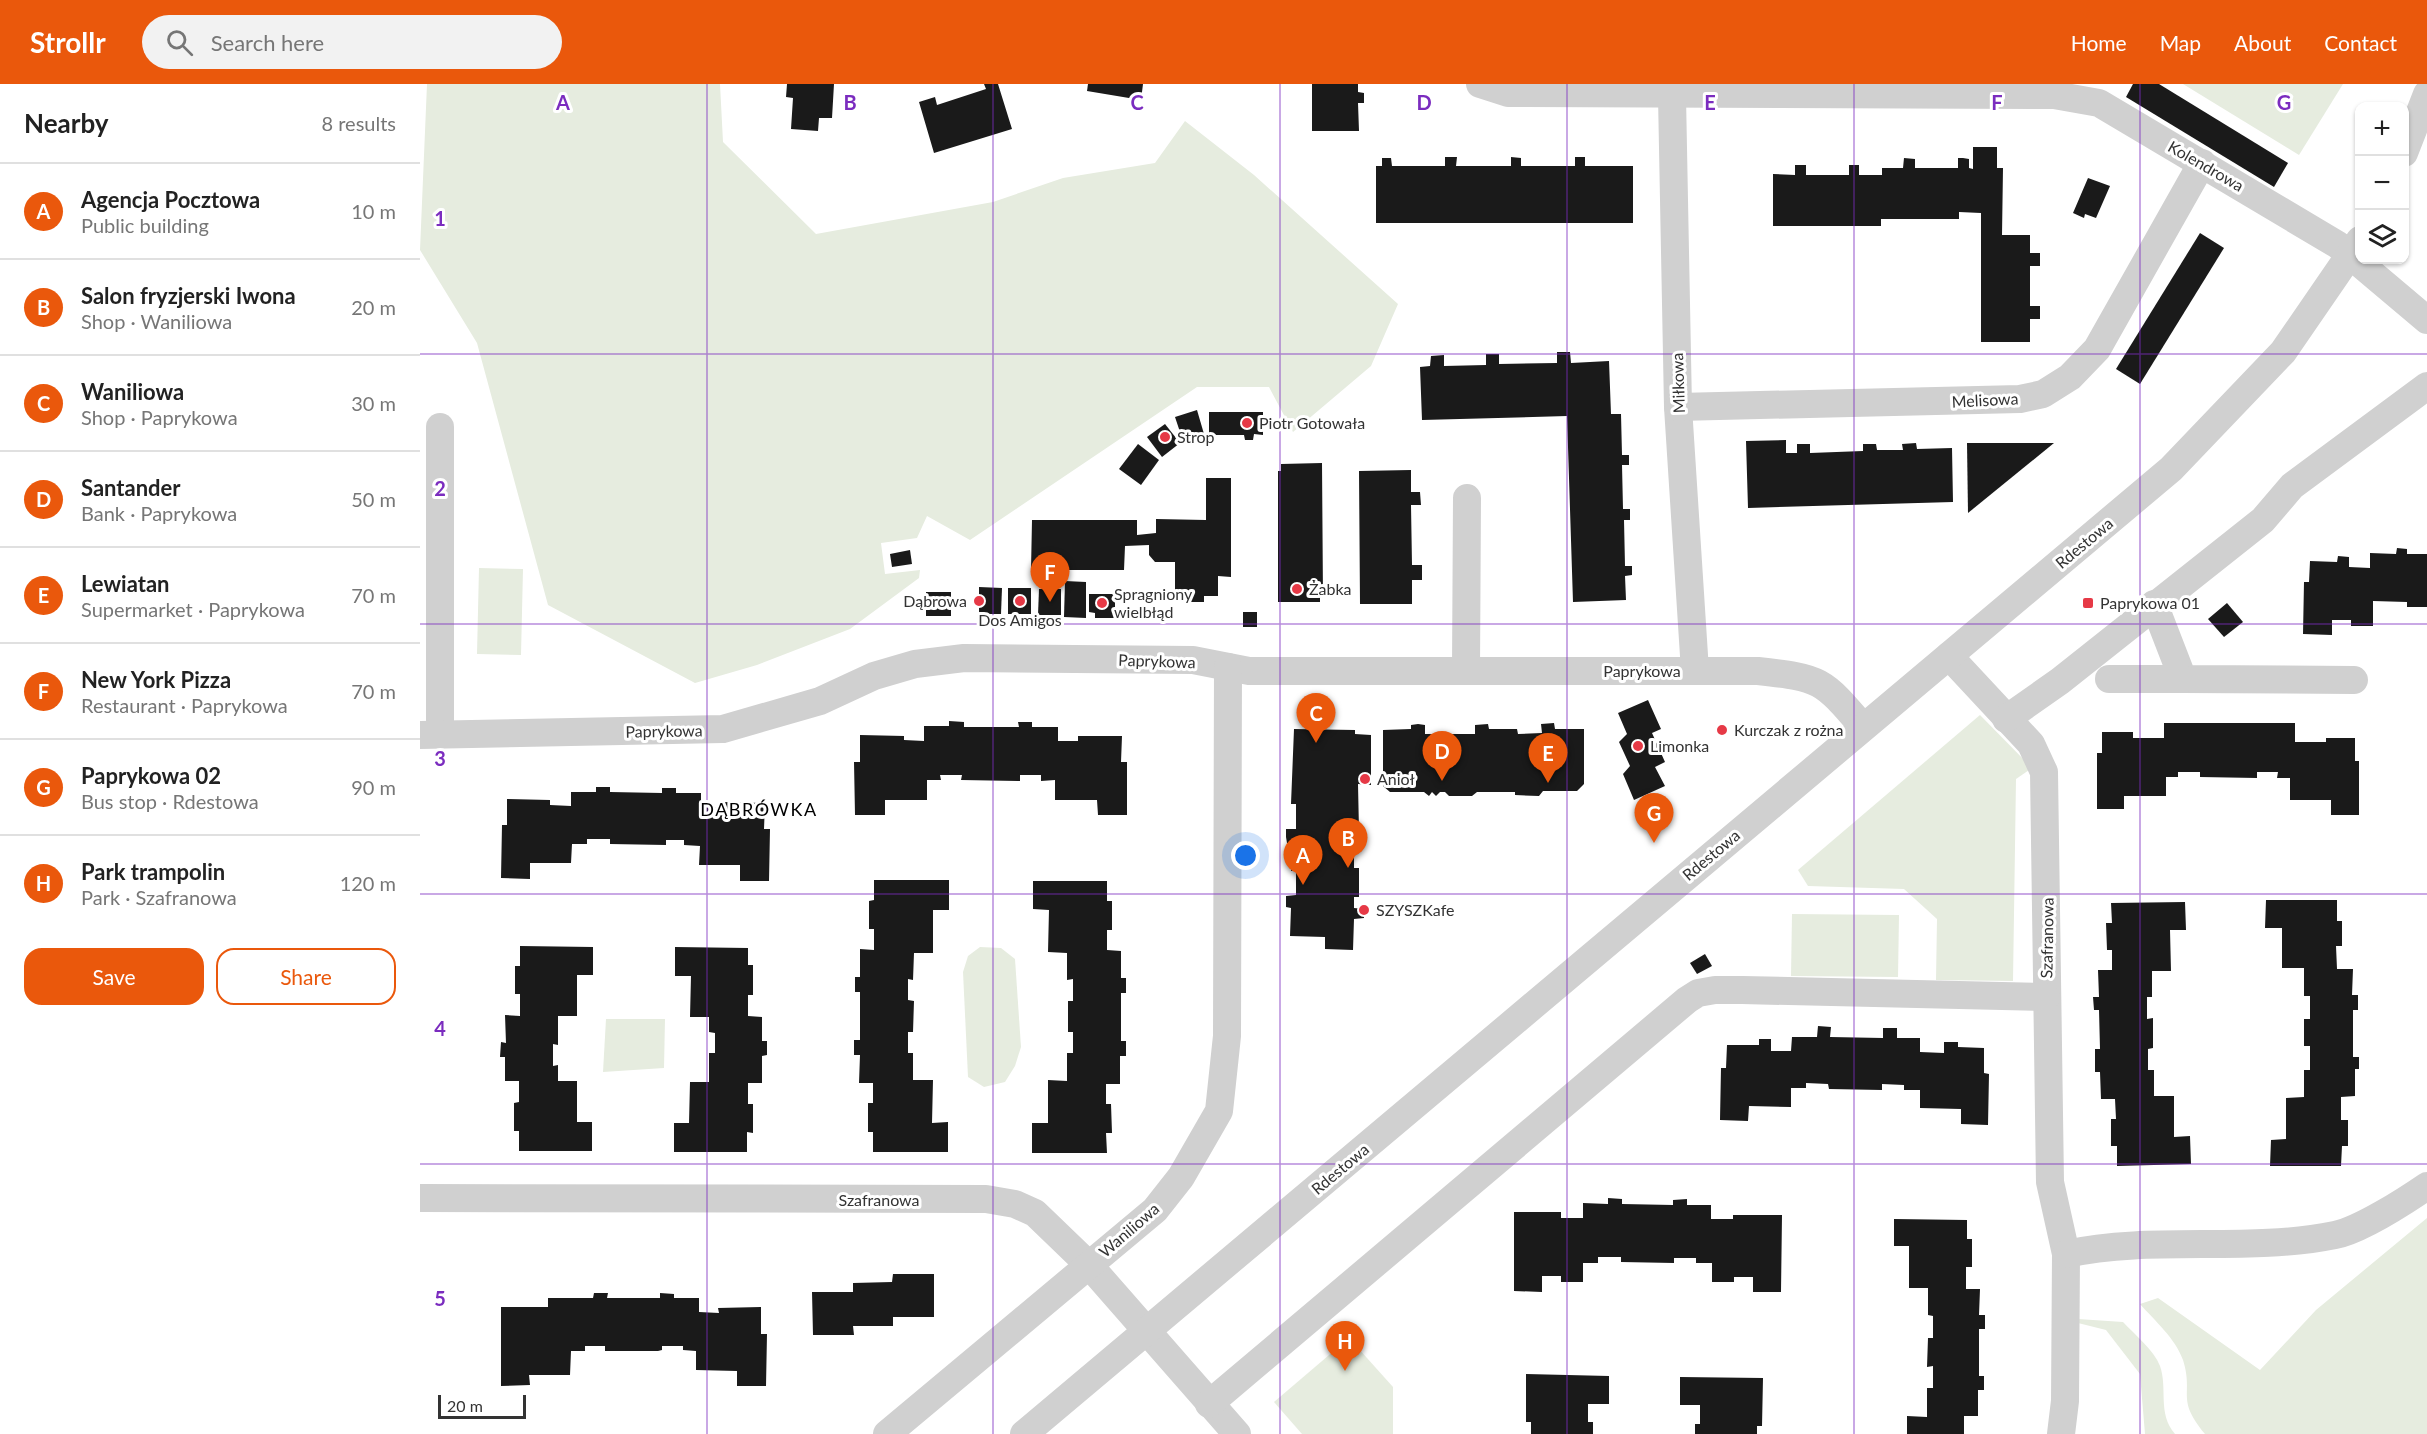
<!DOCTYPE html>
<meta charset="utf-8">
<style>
body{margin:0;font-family:Lato,sans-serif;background:#f2f2f2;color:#222}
.controls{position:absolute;right:18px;top:18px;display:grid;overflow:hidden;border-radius:12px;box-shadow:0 2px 4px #0004}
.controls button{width:54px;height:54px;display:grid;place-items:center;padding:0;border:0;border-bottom:2px solid #e0e0e0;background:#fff;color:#222;font:30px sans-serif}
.scale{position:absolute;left:18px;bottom:15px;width:88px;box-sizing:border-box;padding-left:6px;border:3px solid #333;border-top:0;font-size:16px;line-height:21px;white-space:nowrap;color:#333;-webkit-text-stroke:4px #fff;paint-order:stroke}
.you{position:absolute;left:826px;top:772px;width:21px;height:21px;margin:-15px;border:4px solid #fff;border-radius:50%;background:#1a73e8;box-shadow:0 0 0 9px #1a73e833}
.badge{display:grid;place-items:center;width:39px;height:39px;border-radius:50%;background:#ea580c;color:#fff;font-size:20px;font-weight:700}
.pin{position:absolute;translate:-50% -50px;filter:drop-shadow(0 2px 3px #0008)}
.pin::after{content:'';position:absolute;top:32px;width:21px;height:18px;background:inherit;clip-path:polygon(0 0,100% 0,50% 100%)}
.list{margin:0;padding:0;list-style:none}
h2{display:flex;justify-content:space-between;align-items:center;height:78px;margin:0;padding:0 24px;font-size:26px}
h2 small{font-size:20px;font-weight:400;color:#767676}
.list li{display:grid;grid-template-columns:39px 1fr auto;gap:18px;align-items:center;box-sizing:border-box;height:96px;padding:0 24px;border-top:2px solid #e0e0e0}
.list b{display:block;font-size:22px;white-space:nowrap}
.list p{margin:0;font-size:20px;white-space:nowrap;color:#767676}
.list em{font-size:20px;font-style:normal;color:#767676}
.actions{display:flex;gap:12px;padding:18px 24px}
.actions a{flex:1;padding:14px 0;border:2px solid #ea580c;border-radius:18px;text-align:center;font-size:21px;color:#ea580c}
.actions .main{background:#ea580c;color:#fff}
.icon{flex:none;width:33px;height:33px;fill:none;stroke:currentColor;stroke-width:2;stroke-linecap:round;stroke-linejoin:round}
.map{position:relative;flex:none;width:2007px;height:1350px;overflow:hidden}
header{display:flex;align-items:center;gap:36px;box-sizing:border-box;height:84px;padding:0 30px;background:#ea580c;color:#fff}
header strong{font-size:28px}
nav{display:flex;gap:33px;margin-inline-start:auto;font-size:21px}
.search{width:420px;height:54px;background:#f2f2f2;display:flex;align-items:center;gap:15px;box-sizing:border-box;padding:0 21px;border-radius:33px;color:#767676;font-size:22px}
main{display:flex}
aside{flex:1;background:#fff}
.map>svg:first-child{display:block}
.green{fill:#e6ecdf}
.building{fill:#1a1a1a}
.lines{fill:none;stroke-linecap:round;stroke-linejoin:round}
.minor{stroke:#d0d0d0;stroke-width:28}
.grid{fill:none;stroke:#7b2cbf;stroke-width:1.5;stroke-opacity:0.55}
.poi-dot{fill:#e63946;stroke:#fff;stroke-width:2}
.labels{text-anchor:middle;stroke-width:6;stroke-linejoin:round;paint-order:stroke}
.street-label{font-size:16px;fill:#333;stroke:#fff}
.poi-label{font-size:16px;fill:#333;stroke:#fff;text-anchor:start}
.neighbourhood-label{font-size:18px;letter-spacing:1.5px;fill:#000;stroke:#fff}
.grid-label{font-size:20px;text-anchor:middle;font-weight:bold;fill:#7b2cbf;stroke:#fff;stroke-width:6;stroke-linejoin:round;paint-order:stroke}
</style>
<header>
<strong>Strollr</strong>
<div class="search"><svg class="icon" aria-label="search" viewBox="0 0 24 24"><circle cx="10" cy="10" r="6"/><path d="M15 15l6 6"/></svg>Search here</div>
<nav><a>Home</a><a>Map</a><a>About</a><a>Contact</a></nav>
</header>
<main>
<aside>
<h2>Nearby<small>8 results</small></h2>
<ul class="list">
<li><span class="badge">A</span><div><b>Agencja Pocztowa</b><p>Public building</p></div><em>10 m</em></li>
<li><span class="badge">B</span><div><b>Salon fryzjerski Iwona</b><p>Shop · Waniliowa</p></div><em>20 m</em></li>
<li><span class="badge">C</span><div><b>Waniliowa</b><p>Shop · Paprykowa</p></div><em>30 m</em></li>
<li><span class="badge">D</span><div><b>Santander</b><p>Bank · Paprykowa</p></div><em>50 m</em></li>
<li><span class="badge">E</span><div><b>Lewiatan</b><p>Supermarket · Paprykowa</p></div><em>70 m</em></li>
<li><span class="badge">F</span><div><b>New York Pizza</b><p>Restaurant · Paprykowa</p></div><em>70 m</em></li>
<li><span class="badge">G</span><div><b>Paprykowa 02</b><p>Bus stop · Rdestowa</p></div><em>90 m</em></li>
<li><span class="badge">H</span><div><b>Park trampolin</b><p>Park · Szafranowa</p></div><em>120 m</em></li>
</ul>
<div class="actions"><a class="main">Save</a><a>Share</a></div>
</aside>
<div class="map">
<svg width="2007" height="1350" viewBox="0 0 2007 1350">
<rect width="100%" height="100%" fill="#fff"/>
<!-- green -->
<g class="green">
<polygon points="7,0 300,0 303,58 396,150 573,118 643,94 735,79 765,37 834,91 978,220 951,282 873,348 849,303 777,303 550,456 507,432 497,454 461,459 465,490 500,486 499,494 430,545 337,581 275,599 128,521 57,259 0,166"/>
<polygon points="1763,0 1923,0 1879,71"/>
<polygon points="59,484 103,485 101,571 57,570"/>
<polygon points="1560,631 1612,684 1596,695 1593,897 1516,896 1517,835 1484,805 1388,802 1378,786"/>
<polygon points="1372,830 1479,831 1478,893 1371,892"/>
<polygon points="560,863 581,864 595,875 601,963 595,982 585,998 564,1003 548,993 543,888 548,872"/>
<polygon points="186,935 245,935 244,984 183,988"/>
<path d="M2007,1134V1350H1785C1755,1314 1774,1311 1763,1276C1755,1254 1735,1237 1720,1220L1738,1214L1840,1286L1896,1226Z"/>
<path d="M1658,1235L1703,1238C1715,1251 1734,1266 1740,1282C1748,1305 1737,1329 1755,1350H1725L1720,1290L1686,1246L1658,1239Z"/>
<polygon points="929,1254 973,1303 973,1350 882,1350 854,1318"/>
</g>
<!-- building -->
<g class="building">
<polygon points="367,0 414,0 412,34 399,34 398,47 371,45 373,14 366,13"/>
<polygon points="564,0 578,0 592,45 514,69 499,18 515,13 517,21 566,5"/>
<polygon points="668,0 723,0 721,16 667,7"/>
<polygon points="892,0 938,0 938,8 944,9 944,19 938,19 939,47 892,47"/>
<polygon points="1713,0 1739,0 1868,79 1854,103 1706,13"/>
<polygon points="1553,63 1577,63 1577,84 1583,84 1582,151 1610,151 1610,169 1620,169 1620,182 1610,182 1610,222 1620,222 1620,235 1610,235 1610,258 1561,258 1561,129 1539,128 1539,135 1461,135 1461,142 1353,142 1353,90 1375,91 1375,81 1386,81 1386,91 1429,91 1429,81 1439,81 1439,91 1462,91 1462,84 1483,84 1484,74 1495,75 1495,84 1538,84 1538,74 1543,74 1549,75 1549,84 1553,85"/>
<polygon points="1025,73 1037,73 1036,82 1091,82 1091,73 1101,74 1101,82 1155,82 1155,73 1165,73 1165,82 1213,82 1213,139 956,139 956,82 962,82 962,74 971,74 972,82 1025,82"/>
<polygon points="1668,94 1690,102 1676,134 1665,130 1664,134 1653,129"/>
<polygon points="1780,149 1804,164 1720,300 1696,285"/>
<polygon points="1137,268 1150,268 1151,279 1189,277 1191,330 1201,330 1202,371 1209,371 1209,381 1202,381 1203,425 1210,425 1210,436 1204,436 1205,482 1212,482 1212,491 1205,492 1206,516 1153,518 1147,332 1002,336 1000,283 1010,282 1011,272 1024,271 1024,282 1066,281 1066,270 1079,270 1079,280 1137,279"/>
<polygon points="777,326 784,350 763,357 755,333"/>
<polygon points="789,328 843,328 843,351 834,350 833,356 825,356 824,351 789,351"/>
<polygon points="745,340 760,359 742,373 727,353"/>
<polygon points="1366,356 1366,369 1377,369 1377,360 1390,360 1390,369 1443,367 1443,360 1456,360 1457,366 1483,366 1482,360 1496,359 1497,365 1532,364 1533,418 1328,424 1326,357"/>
<polygon points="1547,359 1634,359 1548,429"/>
<polygon points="718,360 739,376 721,401 699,385"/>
<polygon points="902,379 903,514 900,514 900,518 858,518 858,387 861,387 861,380"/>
<polygon points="991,386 991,408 1000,408 1001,421 991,421 992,481 1002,481 1002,496 992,496 992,520 940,520 939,387"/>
<polygon points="786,394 811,394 811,493 798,492 798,512 784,512 784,518 755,518 755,478 735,478 729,471 729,461 705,462 704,486 611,486 612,436 717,436 717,451 736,449 736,435 786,436"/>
<polygon points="1977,464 1987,465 1987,470 2007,470 2007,523 1987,523 1987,518 1953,517 1953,542 1931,542 1931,536 1912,536 1912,551 1883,550 1884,498 1889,498 1890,477 1917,478 1918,472 1929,473 1929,483 1950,484 1950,469 1976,470"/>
<polygon points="490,466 492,480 472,483 470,470"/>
<polygon points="645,497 666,498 666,534 644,533"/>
<polygon points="559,503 582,504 581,530 559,530"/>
<rect x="588" y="504" width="23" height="26"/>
<polygon points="619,505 641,505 641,531 618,531"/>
<rect x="506" y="508" width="25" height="24"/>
<polygon points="669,510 695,510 695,534 675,534 675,529 669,528"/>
<polygon points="1807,519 1823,538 1804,553 1788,535"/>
<rect x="823" y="528" width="14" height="15"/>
<polygon points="1228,616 1241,645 1232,649 1245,678 1235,683 1245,702 1214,716 1203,690 1210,682 1199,658 1207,650 1198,629"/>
<polygon points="529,637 544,638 544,643 599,643 598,638 612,638 612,643 638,643 638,657 658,657 658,652 702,652 701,678 707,678 707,731 678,731 677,716 635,716 635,696 621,697 621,691 600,691 600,697 541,696 542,691 520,691 521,696 507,696 507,716 465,716 465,731 435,731 434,678 440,678 440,651 484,652 484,656 504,657 504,642 529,642"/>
<polygon points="1134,639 1135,645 1164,645 1164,700 1157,707 1123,707 1119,712 1095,711 1095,708 1057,708 1052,712 1029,712 1025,708 1020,708 1016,712 1012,708 1009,712 1004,708 970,708 963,702 963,646 991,645 991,641 998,640 1005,641 1005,650 1055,650 1055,641 1068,640 1069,645 1097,645 1098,650 1122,649 1121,640"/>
<polygon points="1744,639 1875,639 1875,658 1906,658 1906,654 1935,654 1935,677 1939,677 1939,731 1911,731 1911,716 1870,716 1870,694 1857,694 1858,688 1837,688 1837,694 1780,693 1780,688 1758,688 1758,693 1746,693 1746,712 1704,712 1704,725 1677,725 1677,669 1682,669 1682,648 1713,648 1713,654 1744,654"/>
<polygon points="874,645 935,646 935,650 951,651 951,701 938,700 939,747 934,747 934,784 939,784 939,813 934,813 934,824 944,825 944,834 934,835 933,866 905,865 905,853 870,852 871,824 866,823 866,812 876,811 876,786 871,787 871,759 867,759 866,753 866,745 876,745 876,720 871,720"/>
<polygon points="176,703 190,703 190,708 242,709 242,704 256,704 256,709 281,709 281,723 302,723 302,718 345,719 344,745 350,745 349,797 320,797 320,781 279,781 280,762 264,761 264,756 246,756 246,761 190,760 190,755 167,755 167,760 152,760 151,779 110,779 110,795 81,794 82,741 87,741 87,715 130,716 130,721 151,722 151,708 176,708"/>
<polygon points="454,796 529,796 529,826 513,826 513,869 494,869 493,896 488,895 488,916 494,917 493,948 488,948 488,969 493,969 493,996 513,996 512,1039 528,1038 528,1068 453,1068 453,1048 448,1048 448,1019 453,1019 453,999 439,999 440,971 434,971 434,956 440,956 440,908 435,908 435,893 440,893 440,865 454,866 454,845 449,845 449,817 454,816"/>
<polygon points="613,797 687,797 687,817 692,817 692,846 687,846 687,866 701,867 701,894 706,894 706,909 701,909 701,957 706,957 706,972 700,972 700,1000 686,1000 686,1020 691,1020 692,1049 686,1049 687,1069 612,1069 612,1039 628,1039 628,996 647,997 647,969 653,969 653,948 648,948 648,917 653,917 653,895 647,896 647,869 628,868 629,826 613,825"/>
<polygon points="1846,816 1917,816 1917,837 1922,837 1922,862 1916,862 1917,885 1933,885 1932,911 1938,911 1938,926 1933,926 1933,973 1939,973 1939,985 1935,985 1935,1012 1921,1013 1921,1036 1928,1036 1928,1062 1922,1062 1921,1082 1850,1082 1851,1056 1866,1055 1866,1014 1884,1013 1884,986 1890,986 1890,962 1884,962 1884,935 1890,935 1890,912 1884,912 1884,884 1862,884 1862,844 1845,844"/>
<polygon points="1765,818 1766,846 1750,846 1751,887 1732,887 1732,913 1727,913 1727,935 1733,934 1733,964 1728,965 1728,986 1734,986 1734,1012 1754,1012 1754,1053 1770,1052 1771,1080 1697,1082 1697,1062 1691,1062 1691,1035 1696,1035 1695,1015 1681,1015 1680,988 1675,988 1675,965 1680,965 1679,926 1674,926 1673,913 1679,913 1678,886 1692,886 1692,866 1687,866 1686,839 1692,839 1691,819"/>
<polygon points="100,862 173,863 173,891 157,891 157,932 138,932 138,961 133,960 133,982 138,981 138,997 157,997 157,1038 172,1038 172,1067 99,1067 99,1047 94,1047 94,1019 99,1018 99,997 85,997 85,973 80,973 81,958 86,959 85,931 100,932 100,910 95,910 95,882 100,882"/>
<polygon points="255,863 328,864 328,881 333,881 333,911 328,911 328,932 342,933 342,957 347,957 347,971 342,972 342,999 328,999 328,1020 333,1020 333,1049 327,1048 327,1068 254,1068 254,1039 269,1039 270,998 289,998 289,969 295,969 295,949 289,948 289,933 270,933 271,892 255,892"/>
<polygon points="1285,870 1292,882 1277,890 1270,879"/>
<polygon points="1398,942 1411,943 1410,953 1463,954 1463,944 1477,944 1477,954 1500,954 1500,968 1524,969 1524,958 1538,958 1538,963 1564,964 1564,989 1569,990 1568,1041 1541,1040 1541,1025 1500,1024 1500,1006 1484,1006 1484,1001 1462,1000 1462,1006 1409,1005 1408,1000 1386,999 1386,1004 1371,1004 1371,1023 1329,1022 1328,1037 1300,1036 1301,984 1306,984 1307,961 1339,961 1339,955 1351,955 1351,967 1371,967 1372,953 1397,953"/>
<polygon points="1188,1114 1202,1115 1202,1120 1253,1121 1253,1116 1267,1115 1267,1121 1291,1121 1291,1135 1313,1135 1313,1131 1362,1131 1361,1208 1333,1208 1333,1193 1314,1193 1314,1198 1292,1198 1292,1179 1276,1179 1276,1174 1254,1174 1254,1179 1201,1178 1201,1173 1178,1173 1178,1179 1163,1179 1163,1198 1141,1198 1141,1192 1122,1192 1122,1208 1094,1207 1094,1128 1141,1128 1141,1134 1163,1134 1163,1119 1188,1120"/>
<polygon points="1474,1135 1547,1136 1547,1155 1552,1155 1552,1183 1546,1183 1546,1205 1560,1205 1559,1231 1565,1231 1565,1245 1559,1245 1559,1292 1564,1292 1564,1306 1558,1306 1558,1332 1544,1332 1544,1350 1487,1350 1487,1332 1507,1333 1507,1304 1513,1304 1513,1282 1507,1283 1508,1254 1513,1254 1513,1232 1508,1231 1508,1204 1489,1204 1489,1162 1474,1162"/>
<polygon points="473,1190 514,1190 514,1233 473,1233 473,1242 433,1242 434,1251 393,1251 392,1208 433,1208 433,1199 472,1198"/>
<polygon points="174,1209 188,1209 187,1214 240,1214 240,1209 254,1210 254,1214 279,1214 279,1228 299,1229 298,1224 341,1223 341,1250 347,1250 346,1302 317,1302 317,1287 276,1286 276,1267 263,1266 263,1262 242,1262 242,1266 238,1267 185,1267 185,1262 165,1262 165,1267 151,1267 150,1291 109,1291 110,1301 81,1302 81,1223 128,1223 128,1214 173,1214"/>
<polygon points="1106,1290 1189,1292 1189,1320 1168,1320 1168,1338 1173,1338 1173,1350 1111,1350 1111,1338 1106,1338"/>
<polygon points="1260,1293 1343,1294 1342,1342 1337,1342 1337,1350 1275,1350 1275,1340 1280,1340 1280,1321 1260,1321"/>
</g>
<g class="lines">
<!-- minor -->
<g class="minor">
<polyline points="1060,0 1088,9 1634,11 1679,19 1918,161 2007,236"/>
<polyline points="1252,12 1258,323 1275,587"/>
<polyline points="1984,69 2007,10"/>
<polyline points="1258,323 1600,315 1623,310 1650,293 1677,265 1782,79"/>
<polyline points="20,343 20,650"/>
<polyline points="1734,520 1763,595 1934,596"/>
<polyline points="1529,572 1611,660 1624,688 1630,1098 1646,1170 1645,1317 1641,1350"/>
<polyline points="1046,586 1047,414"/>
<polyline points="1689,595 1763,595"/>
<polyline points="1586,635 1640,597 1843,436 1872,402 2007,302"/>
<path d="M0,651L303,645L400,617L454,592L495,580L544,574L773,576L829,587H1338C1401,594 1402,595 1443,643"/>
<polyline points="0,1114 566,1115 595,1120 615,1129 669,1181 817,1350"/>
<path d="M1646,1170C1734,1151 1826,1169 1915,1151C1940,1146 1985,1117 2007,1102"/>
<polyline points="789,1320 1267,916 1278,909 1295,906 1322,906 1626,913"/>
<polyline points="467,1350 735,1126 761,1093 799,1027 807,952 808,583"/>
<polyline points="604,1350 1751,385 1863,268 1940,156"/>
</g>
</g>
<!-- grid -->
<path class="grid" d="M287,0V1350M573,0V1350M860,0V1350M1147,0V1350M1434,0V1350M1720,0V1350M0,270H2007M0,540H2007M0,810H2007M0,1080H2007"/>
<!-- markers -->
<g class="poi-dot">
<circle cx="827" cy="339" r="6"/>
<circle cx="745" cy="353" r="6"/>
<circle cx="877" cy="505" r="6"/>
<circle cx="559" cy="517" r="6"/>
<circle cx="600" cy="517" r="6"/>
<circle cx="682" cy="519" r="6"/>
<rect x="1662" y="513" width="12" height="12" rx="3"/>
<circle cx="1302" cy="646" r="6"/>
<circle cx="1218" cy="662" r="6"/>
<circle cx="945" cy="695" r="6"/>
<circle cx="944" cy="826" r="6"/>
</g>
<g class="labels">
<!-- street labels -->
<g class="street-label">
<text transform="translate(1786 82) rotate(30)" y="6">Kolendrowa</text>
<text transform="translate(1258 299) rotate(-92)" y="6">Miłkowa</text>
<text transform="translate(1565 316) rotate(-3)" y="6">Melisowa</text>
<text transform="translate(1664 459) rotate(-40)" y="6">Rdestowa</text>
<text transform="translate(737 577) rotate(2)" y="6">Paprykowa</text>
<text x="1222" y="593">Paprykowa</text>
<text transform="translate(244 647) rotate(-1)" y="6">Paprykowa</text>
<text transform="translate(1291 771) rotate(-40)" y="6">Rdestowa</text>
<text transform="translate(1627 854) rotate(-89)" y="6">Szafranowa</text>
<text transform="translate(920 1085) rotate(-40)" y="6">Rdestowa</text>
<text x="459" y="1122">Szafranowa</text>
<text transform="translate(709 1146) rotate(-41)" y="6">Waniliowa</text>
</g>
<!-- poi labels -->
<g class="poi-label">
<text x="839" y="345">Piotr Gotowała</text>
<text x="757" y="359">Strop</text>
<text x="889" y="511">Żabka</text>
<text x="694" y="516">Spragniony<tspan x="694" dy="18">wielbłąd</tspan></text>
<text x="547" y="523" text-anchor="end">Dąbrowa</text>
<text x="1680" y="525">Paprykowa 01</text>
<text x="600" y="542" text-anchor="middle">Dos Amigos</text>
<text x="1314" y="652">Kurczak z rożna</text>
<text x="1230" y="668">Limonka</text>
<text x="957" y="701">Anioł</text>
<text x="956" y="832">SZYSZKafe</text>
</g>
<!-- neighbourhood labels -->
<g class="neighbourhood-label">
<text x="339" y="732">DĄBRÓWKA</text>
</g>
</g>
<g class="grid-label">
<text x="143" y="26">A</text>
<text x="430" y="26">B</text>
<text x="717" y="26">C</text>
<text x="1004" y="26">D</text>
<text x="1290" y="26">E</text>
<text x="1577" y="26">F</text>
<text x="1864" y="26">G</text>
<text x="20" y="142">1</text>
<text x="20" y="412">2</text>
<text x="20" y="682">3</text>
<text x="20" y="952">4</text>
<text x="20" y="1222">5</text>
</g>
</svg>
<div class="controls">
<button>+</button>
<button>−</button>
<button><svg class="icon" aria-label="layers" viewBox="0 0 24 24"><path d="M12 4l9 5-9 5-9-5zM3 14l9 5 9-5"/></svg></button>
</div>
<div class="scale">20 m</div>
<div class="you"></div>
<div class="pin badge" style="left:883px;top:801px">A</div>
<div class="pin badge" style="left:928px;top:784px">B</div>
<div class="pin badge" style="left:896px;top:659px">C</div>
<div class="pin badge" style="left:1022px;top:697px">D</div>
<div class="pin badge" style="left:1128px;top:699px">E</div>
<div class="pin badge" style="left:630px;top:518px">F</div>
<div class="pin badge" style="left:1234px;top:759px">G</div>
<div class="pin badge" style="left:925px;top:1287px">H</div>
</div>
</main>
